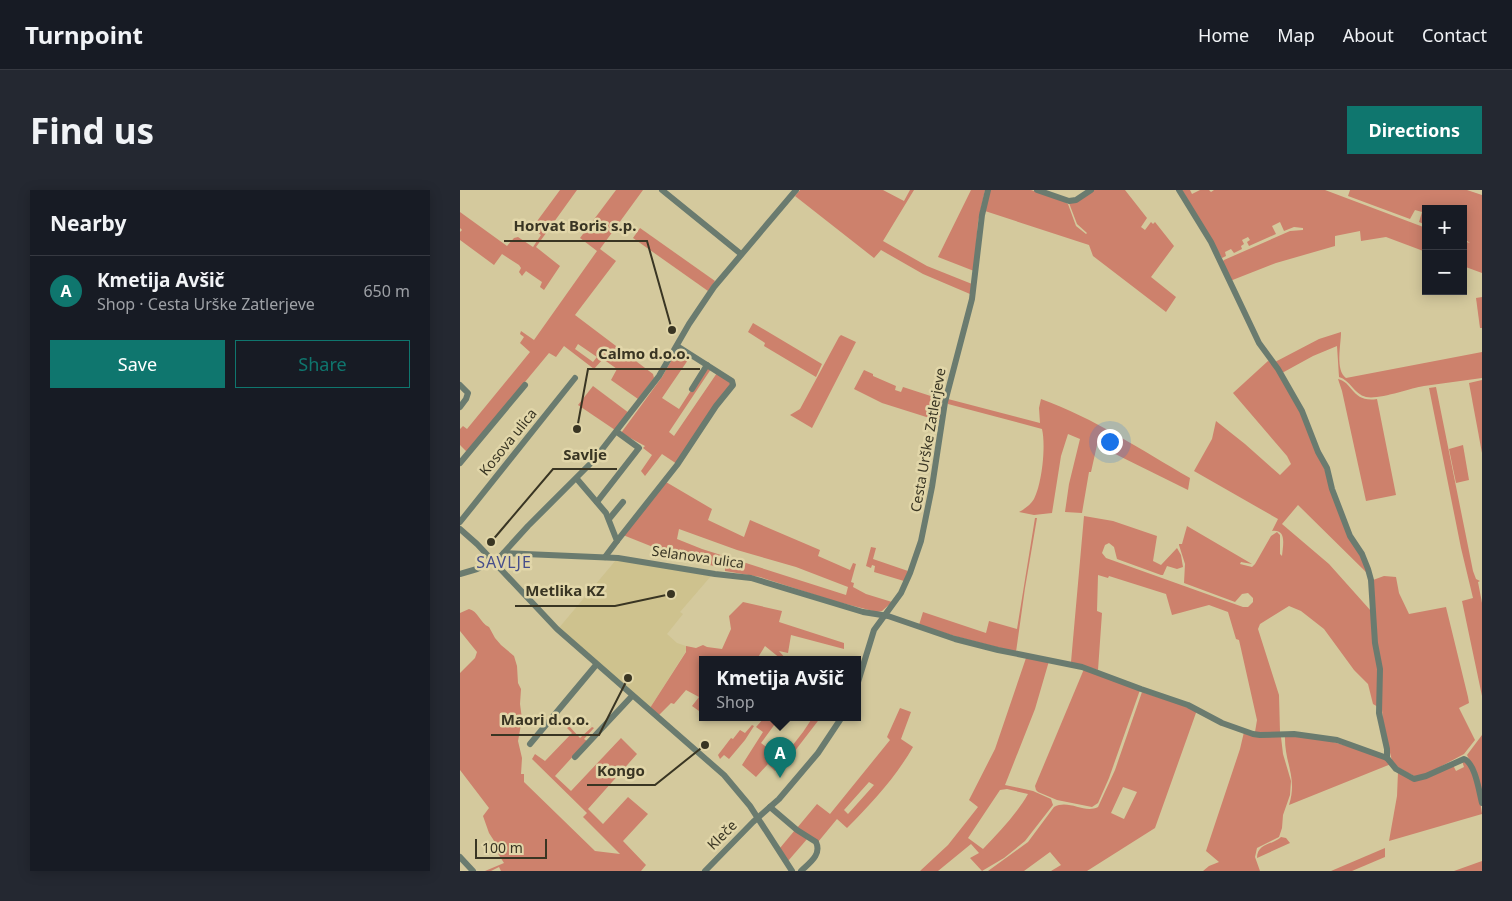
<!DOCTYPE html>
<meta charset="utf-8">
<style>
body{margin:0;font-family:"Noto Sans",sans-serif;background:#242831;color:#f1f3f6}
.controls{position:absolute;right:15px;top:15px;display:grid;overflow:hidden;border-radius:0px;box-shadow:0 2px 12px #0003}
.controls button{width:45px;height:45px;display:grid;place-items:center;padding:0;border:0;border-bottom:1px solid #363941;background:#171b24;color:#f1f3f6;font:25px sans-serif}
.scale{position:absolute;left:15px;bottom:12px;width:72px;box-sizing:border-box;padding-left:5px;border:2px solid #393523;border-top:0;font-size:14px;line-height:18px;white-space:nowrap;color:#393523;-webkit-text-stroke:4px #e1d6a9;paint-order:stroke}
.you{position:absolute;left:649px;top:251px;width:18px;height:18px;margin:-12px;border:4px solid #fff;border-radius:50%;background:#1a73e8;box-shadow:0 0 0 8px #1a73e833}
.badge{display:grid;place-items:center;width:32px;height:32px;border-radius:50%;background:#0f766e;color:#fff;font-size:16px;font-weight:700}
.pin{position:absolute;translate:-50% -41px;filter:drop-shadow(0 1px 2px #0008)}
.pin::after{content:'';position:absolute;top:26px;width:18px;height:15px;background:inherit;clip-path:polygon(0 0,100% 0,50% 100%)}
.popup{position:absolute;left:239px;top:466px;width:162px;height:65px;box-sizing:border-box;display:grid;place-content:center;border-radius:0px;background:#171b24;filter:drop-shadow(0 1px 4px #0005);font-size:16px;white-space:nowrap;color:#9ea1a6}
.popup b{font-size:19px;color:#f1f3f6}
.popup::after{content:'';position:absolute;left:50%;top:100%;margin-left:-10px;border:10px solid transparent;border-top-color:#171b24}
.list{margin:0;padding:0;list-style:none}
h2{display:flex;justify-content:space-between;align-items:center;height:65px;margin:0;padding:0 20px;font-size:21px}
h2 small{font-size:16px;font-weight:400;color:#9ea1a6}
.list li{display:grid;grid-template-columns:32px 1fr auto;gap:15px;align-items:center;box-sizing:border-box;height:70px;padding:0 20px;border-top:1px solid #363941}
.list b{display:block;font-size:19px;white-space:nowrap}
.list p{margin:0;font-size:16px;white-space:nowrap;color:#9ea1a6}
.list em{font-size:16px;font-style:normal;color:#9ea1a6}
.actions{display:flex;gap:10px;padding:15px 20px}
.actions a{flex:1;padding:11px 0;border:1px solid #0f766e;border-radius:0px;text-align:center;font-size:18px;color:#0f766e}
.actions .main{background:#0f766e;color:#fff}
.map{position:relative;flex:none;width:1022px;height:681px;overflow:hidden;border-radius:0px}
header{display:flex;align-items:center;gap:30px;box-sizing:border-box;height:70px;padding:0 25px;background:#171b24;border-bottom:1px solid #363941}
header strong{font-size:24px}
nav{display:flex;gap:28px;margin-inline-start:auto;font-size:18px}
.intro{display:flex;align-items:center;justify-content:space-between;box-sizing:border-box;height:120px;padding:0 30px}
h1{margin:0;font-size:35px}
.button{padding:12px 22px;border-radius:0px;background:#0f766e;color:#fff;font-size:18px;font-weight:700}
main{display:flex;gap:30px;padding:0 30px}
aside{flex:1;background:#171b24;border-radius:0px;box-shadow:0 2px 12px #0003}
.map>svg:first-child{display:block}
.built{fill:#cec28e}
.green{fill:#cd816c;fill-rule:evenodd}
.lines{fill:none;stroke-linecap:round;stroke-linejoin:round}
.minor{stroke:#6a7b6f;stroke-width:6}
.labels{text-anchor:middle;stroke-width:5;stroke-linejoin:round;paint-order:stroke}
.street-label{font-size:14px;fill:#393523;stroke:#e1d6a9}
.quarter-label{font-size:16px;letter-spacing:1px;fill:#464e8b;stroke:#e1d6a9}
.leader{fill:none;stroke:#393523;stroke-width:2}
.callout-dot{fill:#393523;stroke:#e1d6a9;stroke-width:2}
.callout-label{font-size:15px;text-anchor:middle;font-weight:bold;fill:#393523;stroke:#e1d6a9;stroke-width:5;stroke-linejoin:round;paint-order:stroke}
</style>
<header>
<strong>Turnpoint</strong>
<nav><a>Home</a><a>Map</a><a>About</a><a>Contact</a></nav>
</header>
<div class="intro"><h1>Find us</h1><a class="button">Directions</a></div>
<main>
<aside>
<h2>Nearby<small></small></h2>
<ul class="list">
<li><span class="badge">A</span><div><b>Kmetija Avšič</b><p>Shop · Cesta Urške Zatlerjeve</p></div><em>650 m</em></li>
</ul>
<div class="actions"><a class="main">Save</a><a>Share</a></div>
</aside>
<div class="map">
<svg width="1022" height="681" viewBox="0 0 1022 681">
<rect width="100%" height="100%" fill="#d4c99d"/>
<!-- built -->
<polygon class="built" points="156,370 251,386 220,422 223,424 207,444 217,453 226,456 226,461 190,518 98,439"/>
<!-- green -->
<g class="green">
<polygon points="100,0 117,0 76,57 100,76 84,100 80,97 82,92 66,81 62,86 59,82 61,78 59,75 42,64 34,75 0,50 0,42 2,40 0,38 0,22 47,56 54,48 58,47 73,57 81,45 72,38"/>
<path d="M156,0H183L140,59L156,71L115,125L193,184L194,188L178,209L151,190L157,179L143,169L134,179L104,156L96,167L89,163L7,262L0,255V239L3,236L7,239L70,162L60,153L64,147L60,144L61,141L74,150L137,61L120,48ZM118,154L137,167L133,172L115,159Z"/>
<polygon points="340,0 423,0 444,11 450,0 454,0 423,51 467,76 512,94 510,104 463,84 421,60 414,68 335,6"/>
<polygon points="511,0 525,0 518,32 514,81 478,67"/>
<polygon points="530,0 571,0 603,11 608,14 616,36 626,44 627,43 617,34 609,13 632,0 665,0 687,28 681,37 685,40 691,32 693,34 695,32 714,56 691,87 716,107 706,122 633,66 629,55 525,21"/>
<polygon points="722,0 730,0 732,4 740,0 749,0 751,2 754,0 865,0 966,38 966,62 926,47 901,51 900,41 875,46 875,56 816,73 770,91 762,72 764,70 830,41 843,40 843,38 834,37 824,41 820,32 812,36 816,44 789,56 787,52 790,50 788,47 782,50 784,54 781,56 782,59 774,63 771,59 765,62 766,66 762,68"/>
<polygon points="890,0 1007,0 1022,5 1022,83 1003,76 1003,51 1010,53 1003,48 1003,19 966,19 966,35 959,32 962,22 955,20 950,29 888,6"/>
<polygon points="180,38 255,91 248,101 173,48"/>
<polygon points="1022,107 1022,138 1020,138 1016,108"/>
<polygon points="293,133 362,174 356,187 304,156 305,153 288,142"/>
<path d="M881,142C881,155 875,180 886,188L1022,162V188C1003,191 983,193 964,196C950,198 919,210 906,207C894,204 890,190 879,187L877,156L853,166L822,183L815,172L859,149Z"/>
<polygon points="381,145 396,152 352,238 330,225 340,219 379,147"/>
<polygon points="218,159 230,167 202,208 219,219 246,177 251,179 209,242 214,246 257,183 272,194 217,274 202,264 185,286 181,281 192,265 183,258 185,256 161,243 202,187"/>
<path d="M808,171L812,172L835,209L909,385L838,315L822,334L869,374L911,421L919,479L918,517L913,514L908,494L894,480L864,439L841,421L829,416L800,434L798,439L819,505L820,542H795L797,530L779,450L776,449L768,422L749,415L712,425L706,404L649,386L648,388L638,385L637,421L642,423L638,480L611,472L624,326L653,331L697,346L693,371L701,375L717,358L721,365L723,377L717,379L707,376L703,385H701L657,369L654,357L649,353L645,355L642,363L646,368L783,417H788L793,412V408L788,403L782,404L775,412L724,393L725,374L719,355V354H722L727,336L792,374L781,372L780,374L792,377L795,374L811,346L817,342L820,345V364L822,366C823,355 827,339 812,341L818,329L734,281L752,249L756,231L785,254L820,285L831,274L827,266L773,203Z"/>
<polygon points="404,180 413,184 413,186 436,196 435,200 441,202 443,197 483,210 479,231 422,213 394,199"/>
<path d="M878,189C893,192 892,213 917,209L936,305L906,311L882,201Z"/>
<polygon points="1022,190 1022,263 1009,193"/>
<polygon points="133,196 169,223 155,240 118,215"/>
<polygon points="976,197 1013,381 1016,389 1020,391 1018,392 1022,413 1022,506 1002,411 1013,408 1001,358 969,198"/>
<path d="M488,209L580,233L579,218L581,209C634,228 681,260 730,288L728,300L637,255L631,282H629L622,323L605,322L609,294L620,249L608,244L601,266L592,323L574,325L559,322C565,319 571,314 574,309C582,294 586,256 582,239L488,214Z"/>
<polygon points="1003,255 1009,290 996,293 989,259"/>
<path d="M206,292L252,319L248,330L284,347L290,330L360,360L358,366L390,380L393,373L396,374L391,392L394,393L393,397L406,404L432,412L422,421L417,422L374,411L300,387L265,381V378L192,364L193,357L163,345ZM219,339L277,360L336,377L388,397L386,405L242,359L217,349Z"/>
<polygon points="575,328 577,328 565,398 556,462 498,447 459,435 463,422 526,443 529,431 557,439"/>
<polygon points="411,357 416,358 413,369 448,381 444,391 414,382 415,376 412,375 411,378 406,376"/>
<polygon points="924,386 936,387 939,403 949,424 986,417 1008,507 1009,513 999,518 1015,550 1004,564 965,585 956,587 939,578 932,571 923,534 913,390"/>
<polygon points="283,412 322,421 319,432 384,453 384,459 331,445 328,463 319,461 326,469 321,469 305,456 297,469 242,469 242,520 239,521 232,516 239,507 226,500 214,514 211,513 199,525 190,518 226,462 226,456 236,458 243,455 247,457 262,459 271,439 269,426"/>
<path d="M9,419C18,421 20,433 29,437L35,448L41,455L54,466L57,476L58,493L61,499L60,514L62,529L58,551L62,568L61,584H64V592L135,661L160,664L123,627L127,623L72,569L75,564L85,571L112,543L107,538L109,536L120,548L132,537L134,538L124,549L127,551L95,586L111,601L161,548L177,564L128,619L143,634L168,607L188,624L163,651L186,675L181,681H41L39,677L31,681H25L44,673L37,662L40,660L29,643L23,626L29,618L0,580V483L15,468L17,462L0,441V423Z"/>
<path d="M566,468L589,471L575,519L545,595L573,601L591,609L593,615L565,651L544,668L522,681L510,668L519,663L511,654L478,681H460L488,655L518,617L509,610L535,559ZM547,599L568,604C556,625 539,642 523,659L508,648L540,600Z"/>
<polygon points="624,479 680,500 649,588 638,613 632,617 597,610 578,602 576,600 575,596"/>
<path d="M682,502L737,520L695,638L627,681H591L601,675L590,662L564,681H528L568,652L594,617C609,609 624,624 638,617L655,580ZM663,597L677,602L664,629L651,623Z"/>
<path d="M440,518L451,522L441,549L453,557C435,588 412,613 387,638L377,629L358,652L337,638L357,614L370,624L430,550L427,547ZM409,592L414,595L388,624L384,620Z"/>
<polygon points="305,527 320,527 301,553 309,559 304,566 310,572 316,565 322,569 343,542 353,527 361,527 331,566 329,565 315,581 308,574 296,587 282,575 303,542 296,537"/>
<polygon points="292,535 294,536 285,550 269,569 264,565 260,569 258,565 271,548 273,549 280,540 285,543"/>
<polygon points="784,542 821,547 823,564 831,591 830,605 823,625 822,638 819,647 797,658 795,667 800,681 743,681 749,676 759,672 746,661 780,559"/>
<path d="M825,545L860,548L920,566L931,574L829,615C838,587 824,573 825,545Z"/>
<polygon points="1022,545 1022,607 1011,573 1007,565"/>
<polygon points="1002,571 1009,573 1020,610 1022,624 929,651 937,606 938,582 955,590 993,575 996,581 1004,577"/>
<polygon points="335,640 348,648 328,671 320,658"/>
<path d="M821,647L826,648L830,653L797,668C797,653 813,655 821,647Z"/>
<polygon points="925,658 925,667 892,681 871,681"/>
<polygon points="1022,671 1022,681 994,681"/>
</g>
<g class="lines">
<!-- minor -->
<g class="minor">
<polyline points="202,0 281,64"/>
<polyline points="577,0 609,11 616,10 631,0"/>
<polyline points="719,0 751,52 799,153 818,179 842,221 858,262 867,278 872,299 890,346 902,364 908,379 911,390 915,453 920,479 919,523 927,559 927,568"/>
<polyline points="0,195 8,203 6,209 0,217"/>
<polyline points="232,199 247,175"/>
<polyline points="0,273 65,195"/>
<polyline points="117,289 146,323 157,351 145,367"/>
<polyline points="137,312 179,258 157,242"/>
<polyline points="149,329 163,312"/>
<polyline points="0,332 115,188"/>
<polyline points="0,339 17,354 97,439 264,585 290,616 332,681"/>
<polyline points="157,351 217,275 256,216 273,195 272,191 217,156"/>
<path d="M44,363L158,368L255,384L291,388L403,422L428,426L495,449L538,460L622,477L681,499L728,515L762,533L793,544L800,545L834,544L877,550L927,568L936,579L954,589L966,586L1004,569C1015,573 1019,601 1022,613"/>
<polyline points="0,384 17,379 39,368 68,336 133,271 199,186 229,134 254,97 336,0"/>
<polyline points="398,492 414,440 441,403 450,383 461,351 472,297 485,212 512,109 522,25 528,0"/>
<polyline points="70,554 136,475"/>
<polyline points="115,567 172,506"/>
<path d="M310,617L337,640L356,652C362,665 349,673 341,681"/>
<polyline points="0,667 13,681"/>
<polyline points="245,681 293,632 319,609 358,563 382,527"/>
</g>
</g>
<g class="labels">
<!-- street labels -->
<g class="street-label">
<text transform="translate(468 250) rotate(-80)" y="5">Cesta Urške Zatlerjeve</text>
<text transform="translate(48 252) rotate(-51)" y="5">Kosova ulica</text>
<text transform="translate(238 367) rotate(8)" y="5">Selanova ulica</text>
<text transform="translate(262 645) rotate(-45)" y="5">Kleče</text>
</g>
<!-- quarter labels -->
<g class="quarter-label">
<text x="44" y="378">SAVLJE</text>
</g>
</g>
<!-- callouts -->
<path class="leader" d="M212 140L187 51H44M117 239L128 179H240M31 352L93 279H157M211 404L155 416H55M168 488L139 545H31M245 555L195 595H127"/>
<g class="callout-dot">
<circle cx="212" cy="140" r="5"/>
<circle cx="117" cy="239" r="5"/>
<circle cx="31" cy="352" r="5"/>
<circle cx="211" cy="404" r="5"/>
<circle cx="168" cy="488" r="5"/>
<circle cx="245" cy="555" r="5"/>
</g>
<g class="callout-label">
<text x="115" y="41">Horvat Boris s.p.</text>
<text x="184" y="169">Calmo d.o.o.</text>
<text x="125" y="270">Savlje</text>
<text x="105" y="406">Metlika KZ</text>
<text x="85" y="535">Maori d.o.o.</text>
<text x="161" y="586">Kongo</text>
</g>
</svg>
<div class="controls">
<button>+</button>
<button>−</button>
</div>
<div class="scale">100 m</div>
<div class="you"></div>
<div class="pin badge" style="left:320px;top:588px">A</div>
<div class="popup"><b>Kmetija Avšič</b>Shop</div>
</div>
</main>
